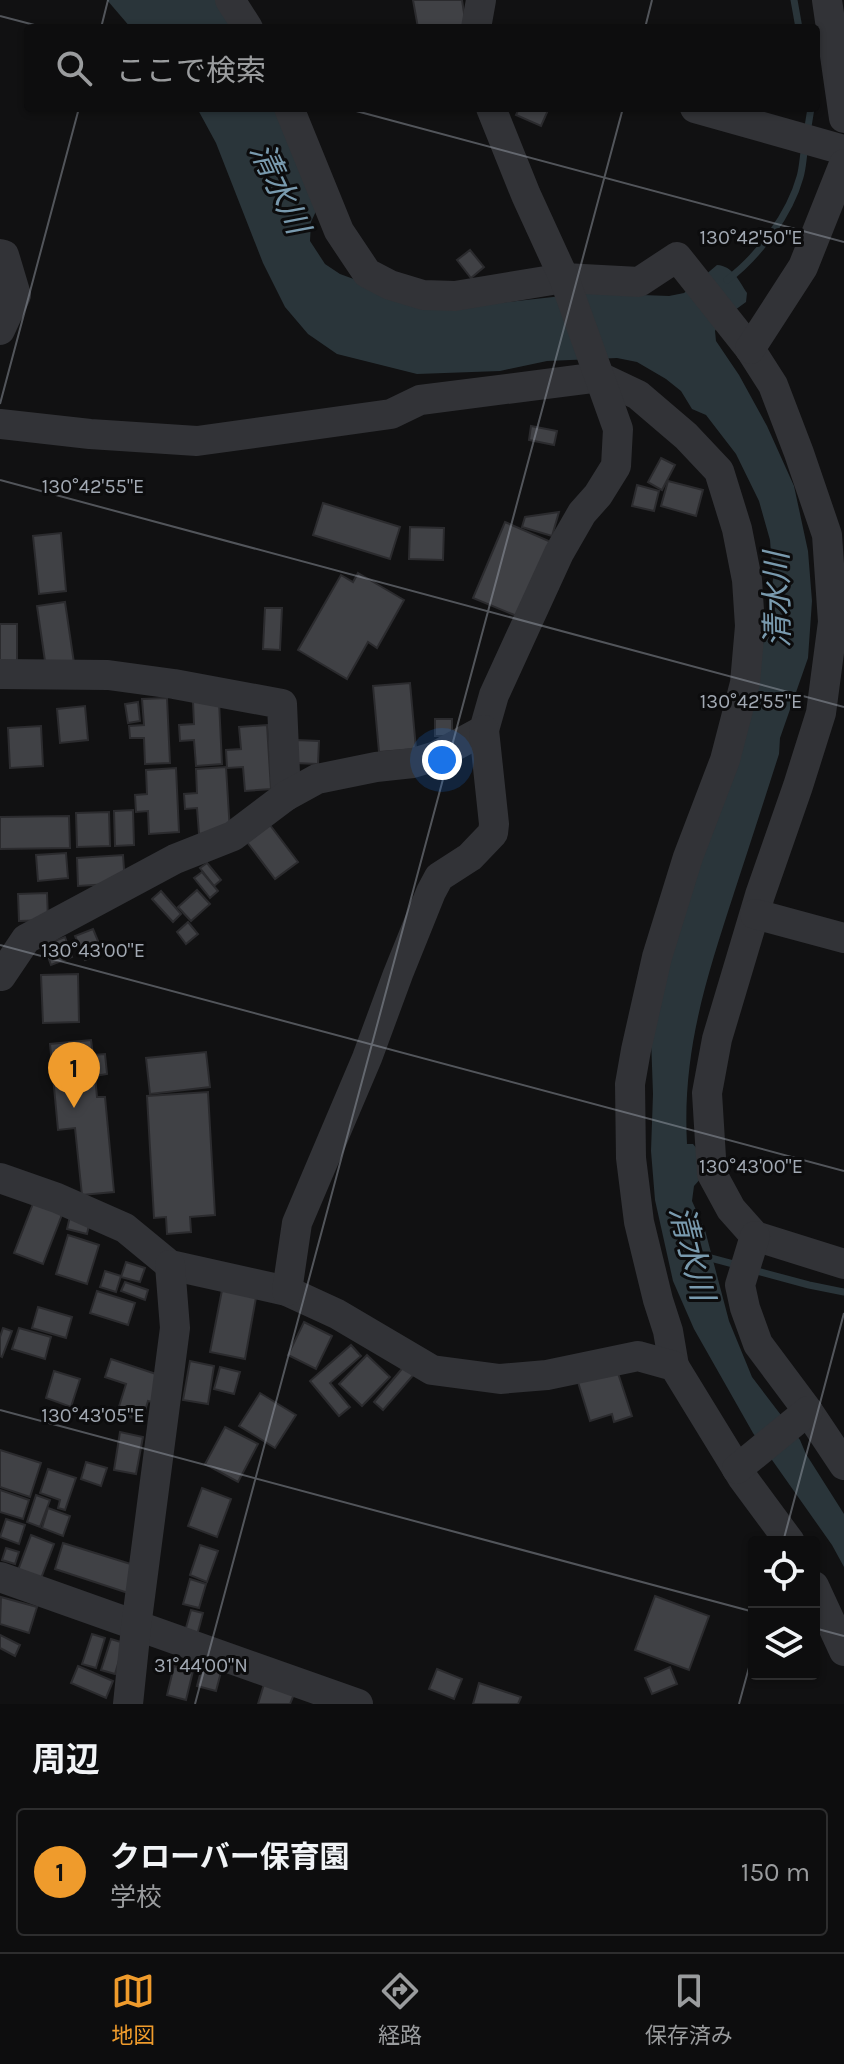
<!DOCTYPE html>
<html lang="ja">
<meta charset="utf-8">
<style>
body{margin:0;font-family:Karla,"Noto Sans JP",sans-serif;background:#1b1b1c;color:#f1f3f6}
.controls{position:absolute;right:24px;bottom:24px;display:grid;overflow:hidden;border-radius:8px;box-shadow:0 2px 6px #0004}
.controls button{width:72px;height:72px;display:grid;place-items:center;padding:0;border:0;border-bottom:2px solid #2d2d2e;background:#0d0d0e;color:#f1f3f6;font:40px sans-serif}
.you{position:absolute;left:442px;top:760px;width:28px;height:28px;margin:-20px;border:6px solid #fff;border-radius:50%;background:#1a73e8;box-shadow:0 0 0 12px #1a73e833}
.badge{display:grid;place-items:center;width:52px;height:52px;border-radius:50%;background:#ef9b2c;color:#111;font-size:26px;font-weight:700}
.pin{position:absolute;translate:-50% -66px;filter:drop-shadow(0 2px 4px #0008)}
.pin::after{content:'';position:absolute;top:42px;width:28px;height:24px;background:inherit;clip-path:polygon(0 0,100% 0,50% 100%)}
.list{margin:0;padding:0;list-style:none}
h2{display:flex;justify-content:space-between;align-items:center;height:104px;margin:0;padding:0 32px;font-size:34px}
h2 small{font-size:26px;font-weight:400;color:#9a9c9e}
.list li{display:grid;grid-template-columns:52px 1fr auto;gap:24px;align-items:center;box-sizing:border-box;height:128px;margin:0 16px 16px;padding:0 16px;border:2px solid #2d2d2e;border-radius:8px}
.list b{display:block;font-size:30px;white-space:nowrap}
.list p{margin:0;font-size:26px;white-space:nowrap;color:#9a9c9e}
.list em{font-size:26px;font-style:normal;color:#9a9c9e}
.icon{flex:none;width:44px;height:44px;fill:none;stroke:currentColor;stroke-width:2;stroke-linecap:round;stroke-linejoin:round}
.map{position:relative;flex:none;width:844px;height:1704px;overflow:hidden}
.search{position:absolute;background:#0d0d0e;box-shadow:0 2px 6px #0004;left:24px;right:24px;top:24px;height:88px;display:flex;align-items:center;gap:20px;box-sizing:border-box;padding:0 28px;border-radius:8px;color:#9a9c9e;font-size:30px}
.sheet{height:248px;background:#0d0d0e}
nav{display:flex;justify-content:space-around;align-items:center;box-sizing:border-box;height:112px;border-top:2px solid #2d2d2e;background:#0d0d0e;font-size:22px;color:#9a9c9e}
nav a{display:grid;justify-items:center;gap:4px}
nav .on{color:#ef9b2c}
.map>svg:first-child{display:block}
.water{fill:#2a353a}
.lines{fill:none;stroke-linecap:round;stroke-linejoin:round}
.stream{stroke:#2a353a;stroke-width:7}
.building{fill:#404145;stroke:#2b2b2e;stroke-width:2}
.minor{stroke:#323337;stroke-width:30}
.ticks{fill:none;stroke:#a2a9b3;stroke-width:2;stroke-opacity:0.45}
.labels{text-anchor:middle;stroke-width:6;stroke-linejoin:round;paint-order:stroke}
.water-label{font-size:32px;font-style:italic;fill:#799aae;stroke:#0c0c0d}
.ticks-label{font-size:20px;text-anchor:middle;fill:#a2a9b3;stroke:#0c0c0d;stroke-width:6;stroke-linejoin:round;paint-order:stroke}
</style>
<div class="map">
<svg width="844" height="1704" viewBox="0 0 844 1704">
<rect width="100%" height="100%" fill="#111112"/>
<!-- water -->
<g class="water">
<polygon points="107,0 216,0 233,28 131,28"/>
<path d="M197,108H277L317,209L311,222L310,241L325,264L340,274L370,285L498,303L589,293L669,296L684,293L717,265C733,266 739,281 747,293L746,302L720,321L715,331L716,341L739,375L767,426L794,486L808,551L812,601L808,658L780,738L779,754C764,801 749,847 734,893C706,979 682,1052 687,1144H693L698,1150L702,1177L694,1186L692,1201L705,1230L729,1321L752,1377L800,1440L806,1454L844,1514V1567L832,1545L753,1433L694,1329L673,1281L655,1200L651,1151L653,1094L651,1038L669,953L745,722L768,623L773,579L770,540L759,501L736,454L706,415L692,409L681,391L666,379L637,362L617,358L547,361L500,371L417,374L337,354L308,334L285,307L263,263L216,143Z"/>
</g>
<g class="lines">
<!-- stream -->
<g class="stream">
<polyline points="794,0 799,28"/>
<polyline points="807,133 811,108"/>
<path d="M727,280C758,257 790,214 800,177C803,167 803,156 805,146"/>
<polyline points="707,1257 737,1265"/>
<polyline points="753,1270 809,1285 844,1292"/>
</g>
</g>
<!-- building -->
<g class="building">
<polygon points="413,0 462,0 466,26 456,28 418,28"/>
<polygon points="519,108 549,108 541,126 516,115"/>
<polygon points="470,250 484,267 471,278 457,260"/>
<polygon points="531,426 557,431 554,445 529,440"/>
<polygon points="661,458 675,465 662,490 648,482"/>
<polygon points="668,481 703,490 696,516 661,506"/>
<polygon points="637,485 659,491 654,511 632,506"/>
<polygon points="323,503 400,527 390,559 313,535"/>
<polygon points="559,512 552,536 522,527 525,517"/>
<polygon points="505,522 551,542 519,617 473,598"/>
<polygon points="410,527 444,528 443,560 409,559"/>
<polygon points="61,533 66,591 39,594 33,536"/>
<polygon points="358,573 404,600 377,648 368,642 347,679 298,650 341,575 353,582"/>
<polygon points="65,602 74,663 46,668 37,606"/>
<polygon points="265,608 282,608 280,650 263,649"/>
<rect x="0" y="624" width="17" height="42"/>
<polygon points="410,683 416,749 379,752 373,686"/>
<polygon points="167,698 170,763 145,764 144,738 130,738 129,726 144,725 142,699"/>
<polygon points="219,701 222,764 196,766 194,740 180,741 179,725 194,724 193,702"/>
<polygon points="138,702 140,721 128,723 125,704"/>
<polygon points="85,706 88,740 60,743 57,709"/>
<rect x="435" y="719" width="17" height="17"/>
<polygon points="267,725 271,789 245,791 243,767 227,768 226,750 241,749 239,727"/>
<polygon points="41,726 43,766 10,768 8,728"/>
<polygon points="296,740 319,741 318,764 295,763"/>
<polygon points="226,767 230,832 199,834 197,808 185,809 184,794 197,793 196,769"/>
<polygon points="176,768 179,832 149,834 148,811 136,812 135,795 147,794 146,770"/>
<polygon points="133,810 134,845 115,846 114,811"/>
<polygon points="109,812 110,846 77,847 76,813"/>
<polygon points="69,816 70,848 0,849 0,817"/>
<polygon points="270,825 298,862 275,879 247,842"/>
<polygon points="66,853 68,878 38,881 36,855"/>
<polygon points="123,855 125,883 78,886 77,858"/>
<polygon points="207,863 221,880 214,886 200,868"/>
<polygon points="202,872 218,891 210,898 194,878"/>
<polygon points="197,890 210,904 191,921 178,907"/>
<polygon points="161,891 181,914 173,922 152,899"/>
<polygon points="47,893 48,920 19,921 18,894"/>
<polygon points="188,922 198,934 186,944 177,932"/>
<polygon points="93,929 103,953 85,960 75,936"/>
<polygon points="65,937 72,957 51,965 44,945"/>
<polygon points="78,974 79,1022 43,1023 41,975"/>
<polygon points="91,1040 93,1055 105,1054 107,1074 95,1076 97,1097 105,1097 114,1192 82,1195 75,1128 58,1130 50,1044"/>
<polygon points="206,1052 210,1087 150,1094 146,1058"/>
<polygon points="208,1092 215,1215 190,1217 191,1232 167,1234 166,1217 154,1218 147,1096"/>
<polygon points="34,1201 63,1212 43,1264 14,1253"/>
<polygon points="70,1216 90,1221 87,1234 67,1229"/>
<polygon points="68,1235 99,1245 87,1284 56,1274"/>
<polygon points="126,1262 145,1268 140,1282 121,1277"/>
<polygon points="105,1271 121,1276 116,1292 100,1287"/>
<polygon points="125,1282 148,1290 145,1300 121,1291"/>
<polygon points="223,1285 257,1292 245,1359 210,1352"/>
<polygon points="97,1291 135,1303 128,1325 90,1313"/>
<polygon points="38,1307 72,1317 66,1338 32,1328"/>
<polygon points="304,1322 332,1336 316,1369 288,1355"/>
<polygon points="3,1328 12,1331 2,1357 0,1356 0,1337"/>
<polygon points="19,1328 51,1337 45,1359 12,1349"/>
<polygon points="351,1345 361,1356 330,1383 350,1407 339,1416 310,1381"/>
<polygon points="367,1355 390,1377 362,1406 339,1384"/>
<polygon points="111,1359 159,1375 156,1403 148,1401 142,1421 117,1413 126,1384 105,1377"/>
<polygon points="190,1361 214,1366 208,1404 183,1400"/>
<polygon points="406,1364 416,1372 383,1410 374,1402"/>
<polygon points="220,1367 240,1372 234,1394 214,1389"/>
<polygon points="617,1370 632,1416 614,1422 612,1414 590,1421 578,1382"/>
<polygon points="54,1371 80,1379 71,1407 46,1398"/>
<polygon points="260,1393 296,1415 275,1448 239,1426"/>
<polygon points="225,1427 258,1444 238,1482 205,1464"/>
<polygon points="120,1432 143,1437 136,1474 114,1470"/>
<polygon points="0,1450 41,1463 30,1497 0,1487"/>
<polygon points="86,1462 107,1468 101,1486 81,1479"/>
<polygon points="48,1469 76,1478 65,1510 58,1508 60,1500 40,1493"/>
<polygon points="202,1488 231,1499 217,1537 188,1526"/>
<polygon points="0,1490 29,1500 23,1519 0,1512"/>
<polygon points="36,1495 50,1500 40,1527 27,1522"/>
<polygon points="48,1508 70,1516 63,1536 42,1528"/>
<polygon points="6,1519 25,1525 19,1544 0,1537"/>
<polygon points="31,1535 54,1544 40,1581 17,1573"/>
<polygon points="63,1543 137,1566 128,1593 55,1569"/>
<polygon points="200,1545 218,1551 207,1582 190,1575"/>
<polygon points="6,1548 19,1552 15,1564 2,1560"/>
<polygon points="190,1579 206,1584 199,1608 183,1604"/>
<polygon points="655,1596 709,1616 689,1670 635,1650"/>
<polygon points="1,1597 37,1607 29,1633 0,1624"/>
<polygon points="191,1610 203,1613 196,1639 184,1635"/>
<polygon points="92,1634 105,1638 96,1668 82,1664"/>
<polygon points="0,1635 20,1645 15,1656 0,1648"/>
<polygon points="111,1639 124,1643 115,1674 101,1670"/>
<polygon points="78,1666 113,1681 106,1698 71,1683"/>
<polygon points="174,1666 193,1671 186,1700 167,1695"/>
<polygon points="202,1667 221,1672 216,1691 197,1686"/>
<polygon points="670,1667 677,1684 652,1694 645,1678"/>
<polygon points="437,1669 462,1679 454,1699 429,1689"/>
<polygon points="479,1683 521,1697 518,1704 473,1704"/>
<polygon points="264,1684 294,1694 290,1704 258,1704"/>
</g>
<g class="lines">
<!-- minor -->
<g class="minor">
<polyline points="230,0 248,28"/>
<polyline points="827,0 844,118"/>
<polyline points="476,28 481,0"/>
<polyline points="289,108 339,231 367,273 390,285 423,295 455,296 564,278 639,282 677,257 750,349 773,385 799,453 827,535 833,622 821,713 798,786 760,895 717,1039 707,1093 712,1174 731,1209 755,1236 844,1264"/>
<polyline points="695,108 844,150"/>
<polyline points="0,254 4,255 16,295 0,330"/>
<polyline points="750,349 803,267 844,164"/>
<polyline points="0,424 90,434 197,441 391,414 420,400 600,377 638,395 686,436 719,471 737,529 747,580 750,626 745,683 725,760 688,857 657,957 636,1050 630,1084 631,1158 639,1222 658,1300 668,1331 674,1366"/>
<polyline points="0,674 108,675 174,684 282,704 286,796"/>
<polyline points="755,914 844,938"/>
<polyline points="1,976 26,939 175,859 233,836 286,796 317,779 376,767 413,763 436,756 484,730 494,695 559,553 582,513 598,495 616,466 618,429 564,278 526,195 491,108"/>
<polyline points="0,1178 57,1198 125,1228 170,1265 287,1291 337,1314 432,1370 500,1379 547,1375 638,1356 674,1366 742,1477 790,1542"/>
<polyline points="755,1236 740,1285 745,1308 758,1344 808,1411 844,1465"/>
<polyline points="287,1291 297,1223 367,1058 398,974 431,892 439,877 470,857 493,833 494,824 484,730"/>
<polyline points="737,1469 808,1411"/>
<polyline points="0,1577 358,1704"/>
<polyline points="814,1586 844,1651"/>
<polyline points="128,1704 136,1627 175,1328 170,1265"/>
</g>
</g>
<!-- ticks -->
<path class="ticks" d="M0,16L46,28M101,28L108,0M645,28L652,0M345,108L844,242M0,404L79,108M0,480L844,707M0,945L844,1171M0,1410L754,1612M783,1542L844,1313M814,1628L844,1636M195,1704L623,108M739,1704L754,1649"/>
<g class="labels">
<!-- water labels -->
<g class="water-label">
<text transform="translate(280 188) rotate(65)" y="11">清水川</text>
<text transform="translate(777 600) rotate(-91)" y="11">清水川</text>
<text transform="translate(692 1253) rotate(76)" y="11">清水川</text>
</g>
</g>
<g class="ticks-label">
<text x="751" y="244">130°42'50"E</text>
<text x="93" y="493">130°42'55"E</text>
<text x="751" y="708">130°42'55"E</text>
<text x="93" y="957">130°43'00"E</text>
<text x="751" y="1173">130°43'00"E</text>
<text x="93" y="1422">130°43'05"E</text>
<text x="201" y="1672">31°44'00"N</text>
</g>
</svg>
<div class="controls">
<button><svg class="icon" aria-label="locate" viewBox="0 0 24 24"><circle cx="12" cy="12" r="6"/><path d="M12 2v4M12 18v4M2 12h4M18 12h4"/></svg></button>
<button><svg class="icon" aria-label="layers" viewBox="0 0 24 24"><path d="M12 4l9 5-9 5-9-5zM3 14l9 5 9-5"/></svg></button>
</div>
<div class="you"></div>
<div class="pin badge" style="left:74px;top:1108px">1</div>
<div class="search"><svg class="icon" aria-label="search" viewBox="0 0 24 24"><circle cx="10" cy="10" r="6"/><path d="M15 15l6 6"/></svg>ここで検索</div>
</div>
<section class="sheet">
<h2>周辺<small></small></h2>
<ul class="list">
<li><span class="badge">1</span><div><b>クローバー保育園</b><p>学校</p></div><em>150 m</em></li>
</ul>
</section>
<nav>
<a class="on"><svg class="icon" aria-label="map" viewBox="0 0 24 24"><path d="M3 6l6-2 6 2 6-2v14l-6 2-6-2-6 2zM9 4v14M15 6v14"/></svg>地図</a>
<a><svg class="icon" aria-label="directions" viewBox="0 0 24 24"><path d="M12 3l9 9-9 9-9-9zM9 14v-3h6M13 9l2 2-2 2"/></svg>経路</a>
<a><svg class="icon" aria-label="saved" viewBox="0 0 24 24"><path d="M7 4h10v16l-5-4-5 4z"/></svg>保存済み</a>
</nav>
